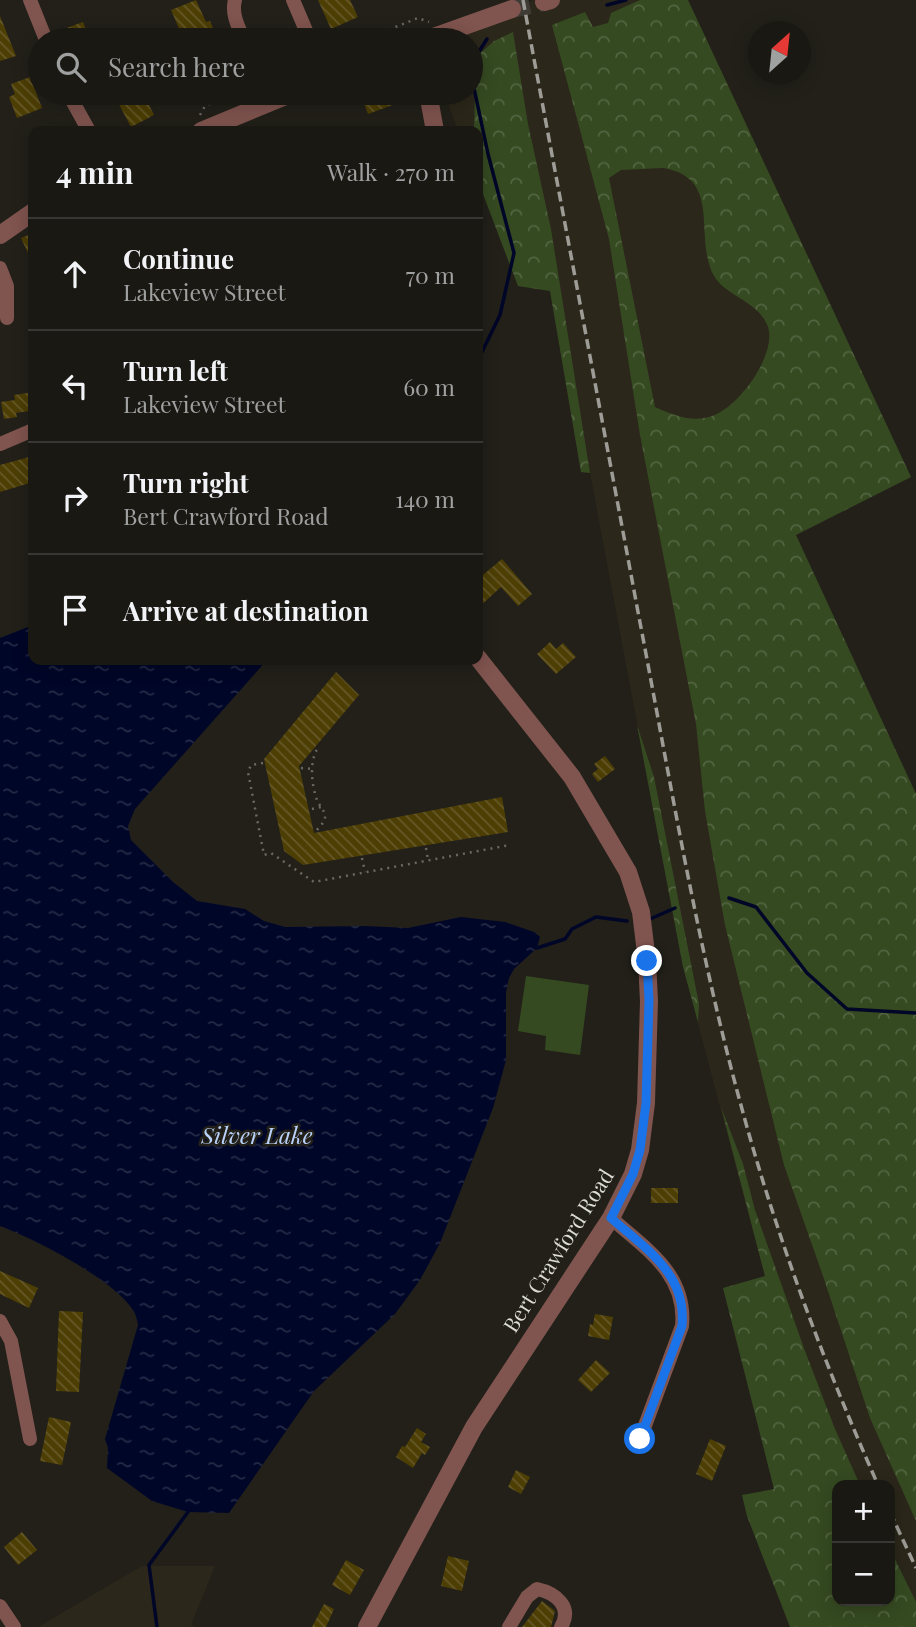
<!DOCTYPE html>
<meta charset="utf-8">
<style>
body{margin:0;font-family:"Playfair Display",serif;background:#23211c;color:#f1f3f6}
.controls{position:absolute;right:21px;bottom:21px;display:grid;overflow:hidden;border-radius:14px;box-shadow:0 4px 18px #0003}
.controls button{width:63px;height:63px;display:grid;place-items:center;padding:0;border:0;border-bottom:2px solid #383733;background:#1a1813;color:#f1f3f6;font:35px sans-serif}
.compass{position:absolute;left:748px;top:21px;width:63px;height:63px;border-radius:50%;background:#1a1813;box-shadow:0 4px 18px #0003;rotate:27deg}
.stop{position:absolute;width:21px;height:21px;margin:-16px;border:5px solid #1a73e8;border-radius:50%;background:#fff}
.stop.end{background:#1a73e8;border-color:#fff;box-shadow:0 2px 7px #0008}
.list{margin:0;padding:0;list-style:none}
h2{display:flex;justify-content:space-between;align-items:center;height:91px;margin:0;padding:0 28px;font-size:30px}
h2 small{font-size:23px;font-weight:400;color:#9fa0a0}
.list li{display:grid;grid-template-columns:46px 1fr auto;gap:21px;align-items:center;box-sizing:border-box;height:112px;padding:0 28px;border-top:2px solid #383733}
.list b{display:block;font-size:26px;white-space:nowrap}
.list p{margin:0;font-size:23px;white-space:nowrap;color:#9fa0a0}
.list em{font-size:23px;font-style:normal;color:#9fa0a0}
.icon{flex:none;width:38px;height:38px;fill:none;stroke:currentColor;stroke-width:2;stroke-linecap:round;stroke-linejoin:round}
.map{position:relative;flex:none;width:916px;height:1627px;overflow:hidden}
.search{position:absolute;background:#1a1813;box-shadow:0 4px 18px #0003;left:28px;top:28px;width:455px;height:77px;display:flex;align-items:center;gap:18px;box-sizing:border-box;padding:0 24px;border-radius:38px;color:#9fa0a0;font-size:26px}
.panel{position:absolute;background:#1a1813;box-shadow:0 4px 18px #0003;left:28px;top:126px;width:455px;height:539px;border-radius:14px}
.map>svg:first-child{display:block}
.built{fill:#2b271a}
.green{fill:#354a21}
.forest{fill:url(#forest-crowns);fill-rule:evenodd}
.water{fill:url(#water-ripples)}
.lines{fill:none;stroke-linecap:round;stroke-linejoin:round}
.stream{stroke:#000628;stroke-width:3.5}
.building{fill:url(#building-back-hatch)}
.tertiary-tunnel{stroke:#3e3c35;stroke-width:18;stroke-dasharray:18 9;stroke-linecap:butt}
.path{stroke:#6a6862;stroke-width:2.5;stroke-dasharray:2 5;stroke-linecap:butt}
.minor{stroke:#80544f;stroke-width:14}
.tertiary{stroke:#80544f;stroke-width:18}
.rail{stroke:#9d9c96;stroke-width:3.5;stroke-dasharray:10 5;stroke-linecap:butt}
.route{stroke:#1a73e8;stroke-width:9}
.labels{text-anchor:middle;stroke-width:5;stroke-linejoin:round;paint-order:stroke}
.street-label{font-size:21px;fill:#dcdbd6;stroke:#222019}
.water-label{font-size:23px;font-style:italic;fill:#bad2fa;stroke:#222019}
</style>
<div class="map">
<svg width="916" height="1627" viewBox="0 0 916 1627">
<defs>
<pattern id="forest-crowns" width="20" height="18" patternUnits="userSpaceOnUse" patternTransform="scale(1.75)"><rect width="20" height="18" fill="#354a21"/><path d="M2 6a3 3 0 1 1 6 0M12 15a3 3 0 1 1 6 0" fill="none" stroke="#526440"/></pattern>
<pattern id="water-ripples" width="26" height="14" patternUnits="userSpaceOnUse" patternTransform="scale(1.75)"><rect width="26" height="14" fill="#000628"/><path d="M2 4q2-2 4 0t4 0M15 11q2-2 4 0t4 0" fill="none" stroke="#252a46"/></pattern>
<pattern id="building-back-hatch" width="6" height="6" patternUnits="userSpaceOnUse" patternTransform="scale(1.75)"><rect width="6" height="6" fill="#4d3e04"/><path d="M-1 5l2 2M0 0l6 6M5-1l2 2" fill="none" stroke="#665928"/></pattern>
</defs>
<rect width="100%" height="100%" fill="#222019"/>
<!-- built -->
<g class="built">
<polygon points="534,0 688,0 911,477 796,535 916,794 916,1627 890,1601 890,1485 837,1485 765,1277 683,967 590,473 581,472 550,291 518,286 478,181 478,131 458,131 444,93 471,93 471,40 437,40 508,9"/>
<polygon points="142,1566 215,1566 191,1625 195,1627 38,1627"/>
</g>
<!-- green -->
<polygon class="green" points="526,976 589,985 580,1055 545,1050 546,1036 518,1031"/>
<!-- forest -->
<g class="forest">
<path d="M640,0H688L911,477L796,535L916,794V1521L870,1418L823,1276L784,1165L725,925L705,811L696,724L640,435L609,239L552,25L585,12L593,27L608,23L611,13ZM663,168C719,177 697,228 710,267C719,297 758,298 768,327C777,355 738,408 712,416C692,423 673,415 655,407L609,178L621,170Z"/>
<polygon points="513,32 528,124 551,229 590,473 581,472 550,291 518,286 478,181 478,131 474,131 476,57 494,41"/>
<polygon points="637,725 654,777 699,1004 698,1022 683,967"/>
<polygon points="721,1107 743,1164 755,1210 805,1351 835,1429 860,1485 837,1485 837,1601 890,1601 890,1549 916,1602 916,1627 790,1627 747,1516 742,1495 774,1489 723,1288 765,1276"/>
</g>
<!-- water -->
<path class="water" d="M33,625V660H267L135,809L128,826L131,840L173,882L197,901L245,909L264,921L285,927L365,926L408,928L461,917L505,922L534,932L540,937L537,948L514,969L509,978L506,992V1060L493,1108L440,1243L420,1280L395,1314L314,1391L229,1513L188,1512L152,1501L107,1468L108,1448L105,1439L138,1325C137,1320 136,1314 133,1310C113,1279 35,1239 0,1226V638Z"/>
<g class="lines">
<!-- stream -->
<g class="stream">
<polyline points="607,5 626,0"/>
<polyline points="471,64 487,39"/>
<polyline points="471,74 488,154 514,253 500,315 478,360"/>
<polyline points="729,898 756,907 807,973 847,1009 916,1013"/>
<polyline points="650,919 675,908"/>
<polyline points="537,948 565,939 572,929 596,917 627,921"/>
<polyline points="157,1627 149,1565 188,1512"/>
</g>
</g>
<!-- building -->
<g class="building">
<polygon points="196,0 206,22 210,21 218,40 184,40 171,10"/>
<polygon points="318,0 350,0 358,17 331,29"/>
<polygon points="0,16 16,56 0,61"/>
<polygon points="83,22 89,38 65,40 61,30"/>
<polygon points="30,77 42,108 17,118 9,97 15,94 11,84"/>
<polygon points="113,93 143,93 154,115 131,127"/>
<polygon points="360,93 394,93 398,103 368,114"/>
<polygon points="33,233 33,264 21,238"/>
<polygon points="33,392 33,404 28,404 29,411 16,413 17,417 4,419 1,402 15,400 14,395"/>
<polygon points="33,456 33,482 0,492 0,465"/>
<polygon points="502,559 532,594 518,606 501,587 478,608 478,579"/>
<polygon points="550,642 556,649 563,643 576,657 556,674 537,654"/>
<polygon points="336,672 359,695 299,766 314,833 502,797 508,832 303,865 284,851 264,759"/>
<polygon points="605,756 615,769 598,782 592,774 598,769 594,764"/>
<rect x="651" y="1188" width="27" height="15"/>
<polygon points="0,1271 38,1288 29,1308 0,1294"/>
<polygon points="59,1311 83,1312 79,1392 56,1391"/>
<polygon points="595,1314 613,1317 609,1340 588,1336 590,1324 593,1325"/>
<polygon points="596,1360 610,1373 591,1392 578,1380"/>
<polygon points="49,1417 71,1422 62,1465 40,1461"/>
<polygon points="417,1428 426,1434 421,1442 430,1447 425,1455 422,1453 413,1468 396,1457 402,1446 405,1447"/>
<polygon points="710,1439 726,1446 712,1481 696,1474"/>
<polygon points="516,1470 530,1477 521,1494 508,1487"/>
<polygon points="22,1532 37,1550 18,1565 4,1547"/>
<polygon points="448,1556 469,1561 462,1591 441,1586"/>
<polygon points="346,1560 364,1570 350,1595 332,1585"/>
<polygon points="542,1601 555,1611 551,1627 522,1627"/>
<polygon points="324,1604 334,1609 326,1627 312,1627"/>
</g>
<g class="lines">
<!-- tertiary-tunnel -->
<polyline class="tertiary-tunnel" points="512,9 544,2"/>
<!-- path -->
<g class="path">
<polyline points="363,40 418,18 429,22"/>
<polyline points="200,115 205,106 234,93"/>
<polyline points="263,763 251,765 248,772 264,855 271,853 314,882 510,845"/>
<polyline points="301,768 313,769"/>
<polyline points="312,809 321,807"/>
<path d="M317,830C321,825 326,821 325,815C324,810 319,805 317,800C311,783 309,760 319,746"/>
<polyline points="426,848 428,860"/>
<polyline points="362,858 365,872"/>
</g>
<!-- minor -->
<g class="minor">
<polyline points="30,0 46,40"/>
<path d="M235,0C231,14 239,28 244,40"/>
<polyline points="293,0 310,40"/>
<polyline points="68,93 89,131"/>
<polyline points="0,268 7,286 7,318"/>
<polyline points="0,444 33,430"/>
<path d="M611,1218C646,1249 687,1274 682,1326L640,1439"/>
<polyline points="0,1321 11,1341 30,1439"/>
<polyline points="0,1606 14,1627"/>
<path d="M509,1627L527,1597L537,1589C556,1593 573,1607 561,1627"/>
</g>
<!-- tertiary -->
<g class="tertiary">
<polyline points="544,2 551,0"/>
<polyline points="425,40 512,9"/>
<polyline points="428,93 435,131"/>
<polyline points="201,131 293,93"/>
<polyline points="0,235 33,212"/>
<polyline points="367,1627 474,1427 611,1218 633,1174 640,1150 646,1103 649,1001 647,961 641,912 628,872 572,777 478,658"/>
</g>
<!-- rail -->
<g class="rail">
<path d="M523,0C561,204 600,408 638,612C670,778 697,946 742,1109C777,1238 824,1363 878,1485"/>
<polyline points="890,1512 916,1568"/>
</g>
</g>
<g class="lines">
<!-- route -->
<path class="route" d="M640,1439L682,1326C687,1274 646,1249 611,1218L633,1174L640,1150L646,1103L649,1000L647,961"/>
</g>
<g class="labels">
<!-- street labels -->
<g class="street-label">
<text transform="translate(559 1251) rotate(-58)" y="7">Bert Crawford Road</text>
</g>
<!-- water labels -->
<g class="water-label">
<text x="257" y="1144">Silver Lake</text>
</g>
</g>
</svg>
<div class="controls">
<button>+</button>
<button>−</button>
</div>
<svg class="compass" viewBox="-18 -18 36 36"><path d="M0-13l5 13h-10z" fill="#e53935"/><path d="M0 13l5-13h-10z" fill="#9fa0a0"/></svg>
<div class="stop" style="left:640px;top:1439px"></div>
<div class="stop end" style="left:647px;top:961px"></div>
<div class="search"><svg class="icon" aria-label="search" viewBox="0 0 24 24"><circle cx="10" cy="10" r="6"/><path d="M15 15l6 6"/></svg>Search here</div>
<section class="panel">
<h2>4 min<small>Walk · 270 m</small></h2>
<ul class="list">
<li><svg class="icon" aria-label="ahead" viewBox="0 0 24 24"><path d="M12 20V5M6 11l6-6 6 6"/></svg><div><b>Continue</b><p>Lakeview Street</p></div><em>70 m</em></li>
<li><svg class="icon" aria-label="left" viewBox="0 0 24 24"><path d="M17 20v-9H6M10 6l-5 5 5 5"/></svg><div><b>Turn left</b><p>Lakeview Street</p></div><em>60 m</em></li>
<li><svg class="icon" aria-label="right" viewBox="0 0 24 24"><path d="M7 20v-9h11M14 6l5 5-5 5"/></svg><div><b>Turn right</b><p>Bert Crawford Road</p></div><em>140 m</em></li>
<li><svg class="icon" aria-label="arrive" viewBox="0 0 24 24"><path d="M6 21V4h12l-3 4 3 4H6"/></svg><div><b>Arrive at destination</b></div></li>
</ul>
</section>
</div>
